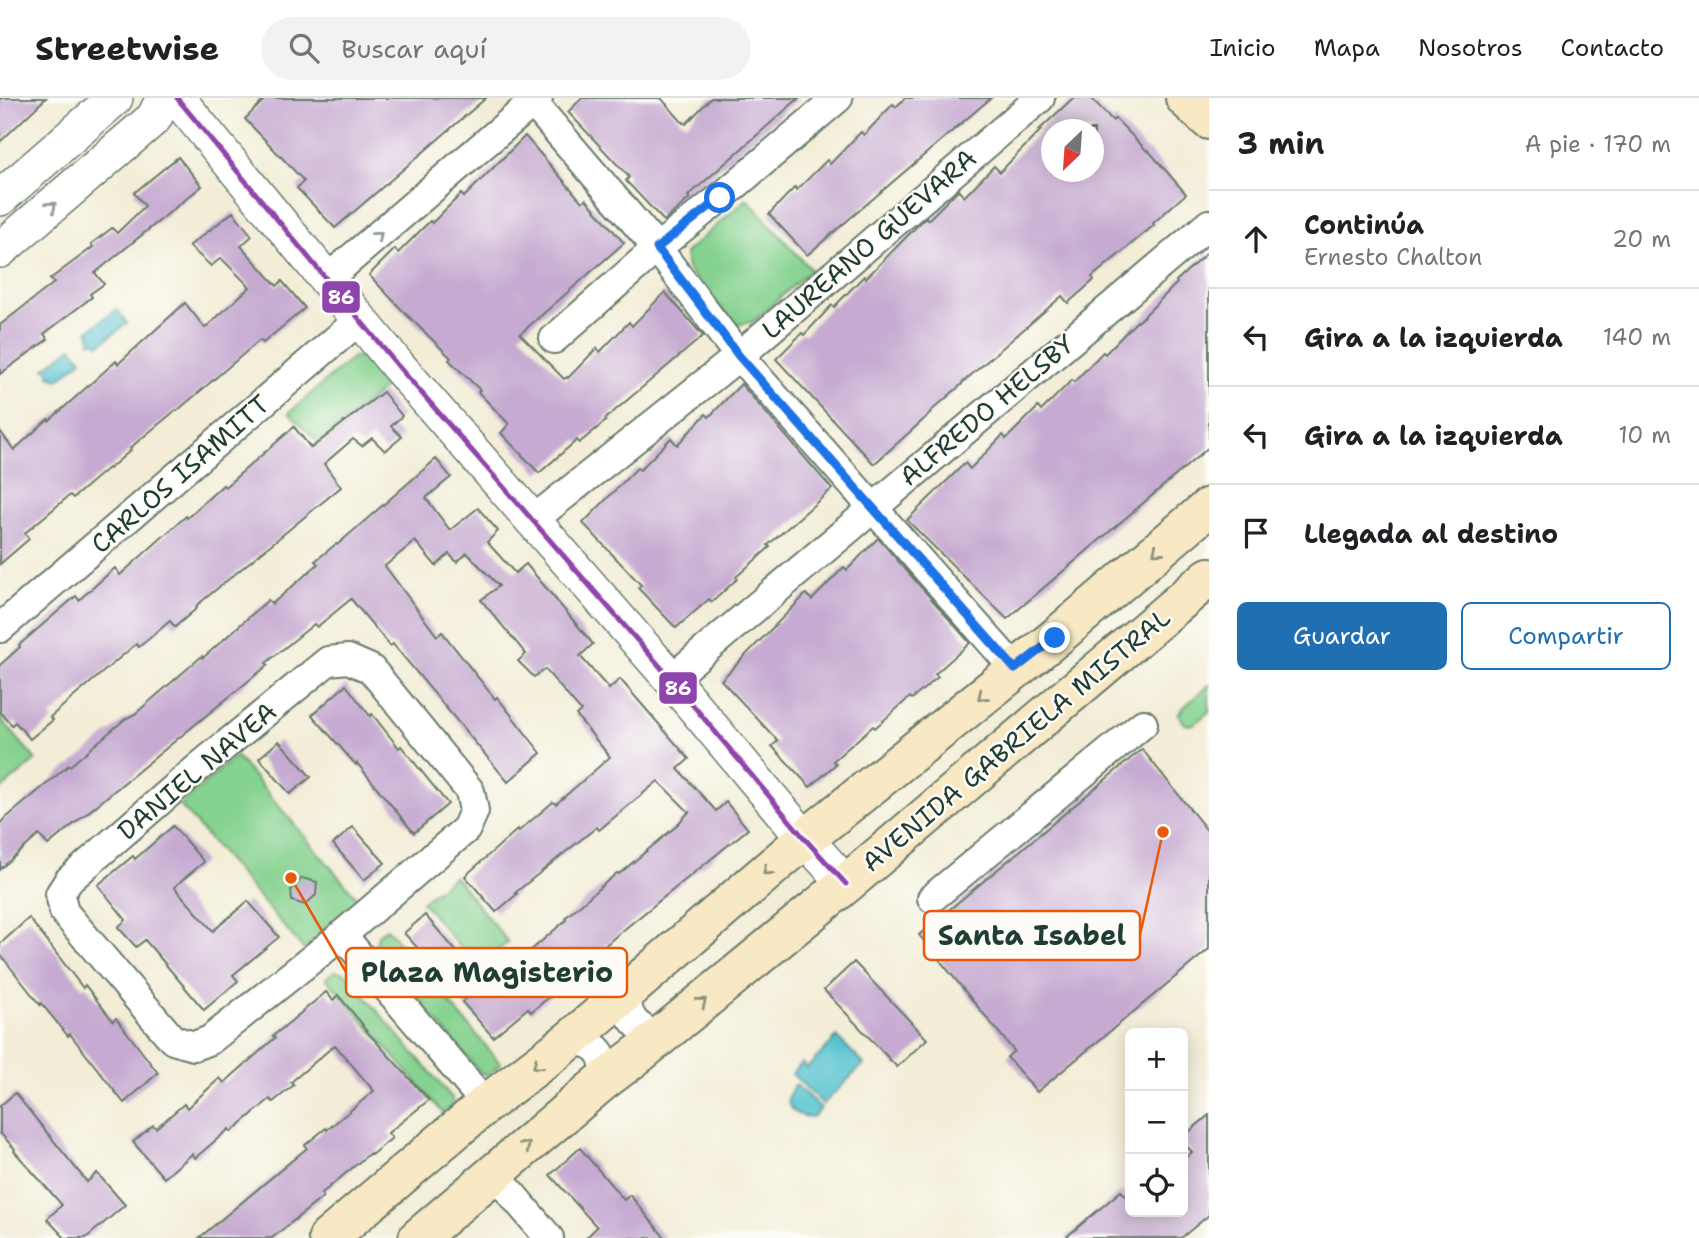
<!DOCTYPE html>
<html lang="es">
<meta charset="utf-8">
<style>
body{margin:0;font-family:"Shantell Sans",sans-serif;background:#f2f2f2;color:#202124}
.controls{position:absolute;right:21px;bottom:21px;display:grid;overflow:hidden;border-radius:10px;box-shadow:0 4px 18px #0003}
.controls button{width:63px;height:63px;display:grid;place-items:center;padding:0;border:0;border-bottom:2px solid #e0e0e0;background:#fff;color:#202124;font:35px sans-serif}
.compass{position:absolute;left:1041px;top:21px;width:63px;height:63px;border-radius:50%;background:#fff;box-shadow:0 4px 18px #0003;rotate:205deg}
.stop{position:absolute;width:21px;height:21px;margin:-16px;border:5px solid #1a73e8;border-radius:50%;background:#fff}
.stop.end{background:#1a73e8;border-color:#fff;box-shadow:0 2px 7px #0008}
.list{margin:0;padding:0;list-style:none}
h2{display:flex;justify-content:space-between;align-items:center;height:91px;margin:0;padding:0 28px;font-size:30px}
h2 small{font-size:23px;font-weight:400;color:#757577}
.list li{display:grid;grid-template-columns:46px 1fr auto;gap:21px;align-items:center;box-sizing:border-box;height:98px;padding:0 28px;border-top:2px solid #e0e0e0}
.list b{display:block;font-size:26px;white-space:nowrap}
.list p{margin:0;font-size:23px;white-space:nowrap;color:#757577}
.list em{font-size:23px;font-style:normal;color:#757577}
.actions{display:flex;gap:14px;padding:21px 28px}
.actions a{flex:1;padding:16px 0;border:2px solid #1f6fb2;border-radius:10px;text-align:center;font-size:24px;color:#1f6fb2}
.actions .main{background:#1f6fb2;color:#fff}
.icon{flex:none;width:38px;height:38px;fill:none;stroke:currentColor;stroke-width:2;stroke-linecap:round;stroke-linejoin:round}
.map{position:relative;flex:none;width:1209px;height:1140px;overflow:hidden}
header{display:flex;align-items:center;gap:42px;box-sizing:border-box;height:98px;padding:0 35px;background:#fff;border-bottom:2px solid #e0e0e0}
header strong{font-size:33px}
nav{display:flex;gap:38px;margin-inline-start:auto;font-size:24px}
.search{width:490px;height:63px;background:#f2f2f2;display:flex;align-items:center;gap:18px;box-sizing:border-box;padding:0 24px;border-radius:38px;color:#757577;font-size:26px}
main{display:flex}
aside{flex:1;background:#fff}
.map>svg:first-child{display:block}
.green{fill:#86d290;stroke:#528862;stroke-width:2}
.water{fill:#57c3d0;stroke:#3b8082;stroke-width:2}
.building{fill:#c6aad1;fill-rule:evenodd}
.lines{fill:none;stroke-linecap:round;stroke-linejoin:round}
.minor-casing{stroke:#697b6d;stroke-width:32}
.tertiary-casing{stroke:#697b6d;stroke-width:38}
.secondary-casing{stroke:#697b6d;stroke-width:42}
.minor{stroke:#fff;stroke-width:28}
.tertiary{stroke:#fff;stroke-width:35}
.secondary{stroke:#f8e8c3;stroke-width:38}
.bus-1-casing{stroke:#fdfcf7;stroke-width:10}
.bus-1{stroke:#8e44ad;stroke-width:5}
.oneway{stroke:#8f9e9a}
.oneway2{stroke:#8c927c}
.route{stroke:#1a73e8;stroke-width:9}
.labels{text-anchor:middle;stroke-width:5;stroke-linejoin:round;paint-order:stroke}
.street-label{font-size:26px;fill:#1f3d34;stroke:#fdfcf7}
.leader{fill:none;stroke:#e8590c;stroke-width:2.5}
.callout-dot{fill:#e8590c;stroke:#fdfcf7;stroke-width:2.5}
.callout{fill:#fdfcf7;stroke:#e8590c;stroke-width:2.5}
.callout-label{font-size:28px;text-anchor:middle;font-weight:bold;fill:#1f3d34}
.line-badge{stroke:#fdfcf7;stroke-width:2.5}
.badge-label{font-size:19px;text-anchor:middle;font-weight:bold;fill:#fff}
</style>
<header>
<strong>Streetwise</strong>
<div class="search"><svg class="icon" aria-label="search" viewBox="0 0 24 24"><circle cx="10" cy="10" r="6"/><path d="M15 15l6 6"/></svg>Buscar aquí</div>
<nav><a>Inicio</a><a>Mapa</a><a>Nosotros</a><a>Contacto</a></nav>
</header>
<main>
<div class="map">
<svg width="1209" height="1140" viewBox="0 0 1209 1140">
<rect width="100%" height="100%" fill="#fdfcf7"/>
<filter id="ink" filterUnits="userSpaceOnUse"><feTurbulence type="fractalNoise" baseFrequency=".0143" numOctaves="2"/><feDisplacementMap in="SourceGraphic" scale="14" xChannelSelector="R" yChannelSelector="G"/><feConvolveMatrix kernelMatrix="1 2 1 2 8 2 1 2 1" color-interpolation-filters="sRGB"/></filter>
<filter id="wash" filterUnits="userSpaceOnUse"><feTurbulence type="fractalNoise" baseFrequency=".00686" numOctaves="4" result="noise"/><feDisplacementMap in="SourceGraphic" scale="28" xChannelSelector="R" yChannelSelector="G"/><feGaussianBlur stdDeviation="1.57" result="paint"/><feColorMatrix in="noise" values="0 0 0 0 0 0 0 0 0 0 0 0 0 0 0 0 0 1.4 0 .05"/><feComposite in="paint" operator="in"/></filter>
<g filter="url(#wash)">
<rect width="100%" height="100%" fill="#f3edd7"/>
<!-- green -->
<g class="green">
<polygon points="747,101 811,172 752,224 736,227 687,171 685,155"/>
<polygon points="353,259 364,259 388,287 319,345 289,315"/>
<polygon points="1209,587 1209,614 1192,627 1185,626 1178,616 1183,610"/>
<polygon points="0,620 36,662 0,692"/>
<polygon points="236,658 362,806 306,854 180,707"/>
<polygon points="454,778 508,844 477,870 422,804"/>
<polygon points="387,830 501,966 489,976 484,977 480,974 375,850 378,837"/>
<polygon points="334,873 345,875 453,1001 453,1007 443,1015 326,880"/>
</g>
<!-- water -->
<g class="water">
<polygon points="117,211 127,225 99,247 95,243 90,244 91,238 88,233"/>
<polygon points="72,249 82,262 58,282 54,279 49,278 49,274 45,270"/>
<polygon points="837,939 864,966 823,1006 792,976 802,965 807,970"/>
<path d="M796,987L821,1010L813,1019C792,1019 779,1004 796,987Z"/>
</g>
<g id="blocks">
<!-- building -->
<g class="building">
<polygon points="0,0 46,0 0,44"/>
<polygon points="266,0 486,0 335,130 297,90 304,83 245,21"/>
<polygon points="582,0 661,0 683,25 684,24 686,26 711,0 799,0 688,98 690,100 664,123 626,83 629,79 568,14"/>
<polygon points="905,0 991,0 807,157 769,116 795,89 797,92 827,62 830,66 861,34 864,37 893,6 896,9"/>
<path d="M1073,0H1091L1113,23L1115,20L1147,53L1148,52L1186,96L1153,125L1154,127L1092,179L1094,182L1068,205L1062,198L1016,238L962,285V286L930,314L931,315L874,366L776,261L802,235L804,237L832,207L834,209L864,178L866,180L923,122L926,119L928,122L958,92L964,99L994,68L1000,74L1041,32H1039ZM1052,32H1094V74H1052Z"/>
<polygon points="525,38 582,104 586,101 624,145 520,236 564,281 567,279 568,280 597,250 600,254 629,224 632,228 665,194 703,238 605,321 606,323 579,345 577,342 539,375 501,335 509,326 478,294 480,292 449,262 451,260 403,213 369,177 395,151 398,155 430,123 432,125 461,96 464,99"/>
<polygon points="178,59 202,88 95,175 104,186 90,196 92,199 44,236 48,241 0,276 0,227 54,185 50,181 93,149 91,146 112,130 117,135 145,108 134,95"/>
<polygon points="233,114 252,138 241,148 277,188 282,183 305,210 263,245 260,242 177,313 176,312 130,350 131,352 109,371 108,370 73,400 70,397 25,435 29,441 0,466 0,333 14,352 48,321 49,323 116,263 118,266 185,205 205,230 250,189 221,160 211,168 189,148"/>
<polygon points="1209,153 1209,349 1007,521 907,422 965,365 970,371 1003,337 1006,341 1038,309 1041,313 1072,282 1074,284 1103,254 1105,256 1137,223 1138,224 1177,185 1176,183"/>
<polygon points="741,286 832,391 768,447 770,449 736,479 737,481 712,504 709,501 676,530 638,490 641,487 583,425 637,370 640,372 671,340 677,347 706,316 709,319"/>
<polygon points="383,294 402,318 391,328 402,339 385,353 372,340 362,348 353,341 324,366 341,389 196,508 197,510 175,529 170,523 139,549 136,546 50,619 53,622 30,641 15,624 12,627 0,614 0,567 20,549 19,547 76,498 79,502 115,470 120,477 186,418 187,420 223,387 225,389 294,329 311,350"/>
<polygon points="436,361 451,379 426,400 450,432 478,410 498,433 487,444 515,475 526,466 593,546 580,558 609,591 620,581 689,661 678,671 716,713 726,704 748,731 616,838 582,868 584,870 531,914 528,910 493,939 462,904 482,887 486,891 566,822 565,820 597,792 617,775 619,776 674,730 689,714 658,683 599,732 597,729 563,756 515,795 517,796 496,814 465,778 518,731 519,733 553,704 556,706 610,659 576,617 581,613 545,571 534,579 518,563 526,556 481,502 499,488 467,455 457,464 449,456 436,468 415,443 385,468 437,538 442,534 495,601 497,599 541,655 508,684 393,546 390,548 351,501 317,529 314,526 266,565 268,567 48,747 39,737 0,771 0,725 69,667 70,668 125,621 135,616 202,558 203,560 268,502 272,506 318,466 315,463 336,446 337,447"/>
<polygon points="878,440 970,545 935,576 938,579 912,601 910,599 875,630 873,628 833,663 836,666 810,689 772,648 778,643 721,582 806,496 812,502 844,469 847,472"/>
<polygon points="346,587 370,618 372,616 399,650 401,648 448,706 414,735 357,665 356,667 312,617"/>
<polygon points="279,643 311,679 290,696 259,660"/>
<polygon points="1142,651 1209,735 1209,851 1037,994 1007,959 1014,953 919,837"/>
<polygon points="173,728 204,764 174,789 213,833 248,803 279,839 233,877 238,883 204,912 145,842 136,849 118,829 126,822 98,787 133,758 135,761"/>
<polygon points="353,729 385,765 364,782 333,746"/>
<polygon points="302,780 317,784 316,797 305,807 292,803 291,792"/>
<polygon points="425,817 456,853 436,870 404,835"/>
<polygon points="29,820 83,890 85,887 113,923 116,920 158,975 124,1005 70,936 68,938 41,905 40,907 0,856 0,846"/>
<polygon points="854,864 927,941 897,969 824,892"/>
<polygon points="326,894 333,902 338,897 363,927 362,928 429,1002 388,1035 392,1040 371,1057 370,1055 321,1096 323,1099 272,1140 199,1140 307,1050 305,1047 326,1030 327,1032 374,993 335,947 291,984 294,987 273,1004 270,1001 231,1034 229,1031 195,1060 192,1056 164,1080 133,1044 153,1027 156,1030 184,1006 187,1010 220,980 224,985 275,940 273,938"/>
<polygon points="15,995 87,1084 97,1075 125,1107 86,1140 65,1140 47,1121 62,1107 14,1053 15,1051 0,1035 0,1008"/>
<polygon points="1209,1017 1209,1117 1181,1140 1065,1140 1121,1093 1130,1103 1130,1114 1183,1114 1183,1062 1192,1054 1183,1044 1183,1039"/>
<polygon points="580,1050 624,1102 630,1097 665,1140 586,1140 597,1129 550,1077"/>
</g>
</g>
</g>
<g filter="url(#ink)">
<use href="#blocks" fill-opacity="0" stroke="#697b6d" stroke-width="2"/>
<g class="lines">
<defs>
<g id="minor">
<polyline points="529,0 657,150 739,258 1015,571"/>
<polyline points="326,182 538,0"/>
<polyline points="554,241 657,150 720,100 838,0"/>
<polyline points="533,422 739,258 1040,0"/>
<polyline points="0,530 359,222"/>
<polygon points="348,561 371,571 470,693 474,713 466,731 342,837 210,942 194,948 173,942 64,814 60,796 69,782 200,668 328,563"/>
<polyline points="671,581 1209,126"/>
<polyline points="932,800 1143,626"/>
<polyline points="342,837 486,1006"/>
<path d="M626,893C626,920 635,930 660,938"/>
<path d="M569,943C585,943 601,947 604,966C605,971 603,978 603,983"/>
<polyline points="494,1075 549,1140"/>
</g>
<g id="tertiary">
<polyline points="177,0 398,268 671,581 805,741 846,786"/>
<polyline points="0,100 115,0"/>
<polyline points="0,152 154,20 164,0"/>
</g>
<g id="secondary">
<polyline points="1185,0 1209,22"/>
<polyline points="328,1140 486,1006 569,943 805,741 1055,540 1209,409"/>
<polyline points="418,1140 603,983 640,955 846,786 1209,479"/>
</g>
</defs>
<!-- minor casing -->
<use href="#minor" class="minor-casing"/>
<!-- tertiary casing -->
<use href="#tertiary" class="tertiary-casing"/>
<!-- secondary casing -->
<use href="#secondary" class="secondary-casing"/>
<!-- minor -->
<use href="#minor" class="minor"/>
<!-- tertiary -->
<use href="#tertiary" class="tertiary"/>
<!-- secondary -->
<use href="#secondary" class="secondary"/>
<defs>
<polyline id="bus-1" points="177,0 398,268 671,581 805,741 846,786"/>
</defs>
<!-- bus-1 casing -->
<use href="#bus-1" class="bus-1-casing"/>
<!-- bus-1 -->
<use href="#bus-1" class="bus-1"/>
</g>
<!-- one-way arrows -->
<defs><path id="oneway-chevron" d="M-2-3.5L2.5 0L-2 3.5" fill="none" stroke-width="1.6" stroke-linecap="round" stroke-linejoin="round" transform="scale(1.75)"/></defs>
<g class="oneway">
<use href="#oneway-chevron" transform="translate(52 108) rotate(-41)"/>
<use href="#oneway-chevron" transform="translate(378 138) rotate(-41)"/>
</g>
<g class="oneway2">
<use href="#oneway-chevron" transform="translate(1157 453) rotate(140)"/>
<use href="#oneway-chevron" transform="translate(982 598) rotate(141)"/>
<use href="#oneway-chevron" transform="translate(767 773) rotate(140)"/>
<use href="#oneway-chevron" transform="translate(702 904) rotate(-39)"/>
<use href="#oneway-chevron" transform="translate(537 967) rotate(143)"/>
<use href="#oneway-chevron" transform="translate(526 1048) rotate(-40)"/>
</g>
</g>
<g class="lines" filter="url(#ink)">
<!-- route -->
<polyline class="route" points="720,100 657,150 739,258 1015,571 1055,540"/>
</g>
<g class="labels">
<!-- street labels -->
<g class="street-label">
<text transform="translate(869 146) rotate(-41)" y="9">LAUREANO GUEVARA</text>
<text transform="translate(987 312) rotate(-40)" y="9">ALFREDO HELSBY</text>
<text transform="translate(180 376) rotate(-41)" y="9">CARLOS ISAMITT</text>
<text transform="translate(1016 642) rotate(-40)" y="9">AVENIDA GABRIELA MISTRAL</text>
<text transform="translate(197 673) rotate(-40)" y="9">DANIEL NAVEA</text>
</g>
</g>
<!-- callouts -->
<path class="leader" d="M1163 734L1140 837M291 780L346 874"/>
<g class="callout-dot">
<circle cx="1163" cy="734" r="7"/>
<circle cx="291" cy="780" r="7"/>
</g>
<g class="callout">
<rect x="924" y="813" width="216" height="49" rx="7"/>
<rect x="346" y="850" width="281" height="49" rx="7"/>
</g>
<g class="callout-label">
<text x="1032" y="847">Santa Isabel</text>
<text x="487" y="884">Plaza Magisterio</text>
</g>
<g class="line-badge">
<rect x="321" y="182" width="40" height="34" rx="7" fill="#8e44ad"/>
<rect x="658" y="573" width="40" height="34" rx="7" fill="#8e44ad"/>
</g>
<g class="badge-label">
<text x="341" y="206">86</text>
<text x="678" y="597">86</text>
</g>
</svg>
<div class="controls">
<button>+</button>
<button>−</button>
<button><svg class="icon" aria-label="locate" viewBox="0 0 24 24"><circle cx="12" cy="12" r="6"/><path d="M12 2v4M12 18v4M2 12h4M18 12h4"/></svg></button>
</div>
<svg class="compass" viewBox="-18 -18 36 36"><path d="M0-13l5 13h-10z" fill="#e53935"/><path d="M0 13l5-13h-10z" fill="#757577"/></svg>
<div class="stop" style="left:720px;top:100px"></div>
<div class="stop end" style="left:1055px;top:540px"></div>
</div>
<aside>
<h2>3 min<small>A pie · 170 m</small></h2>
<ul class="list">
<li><svg class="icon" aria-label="ahead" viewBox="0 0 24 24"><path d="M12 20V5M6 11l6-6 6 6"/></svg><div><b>Continúa</b><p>Ernesto Chalton</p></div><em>20 m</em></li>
<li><svg class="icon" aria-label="left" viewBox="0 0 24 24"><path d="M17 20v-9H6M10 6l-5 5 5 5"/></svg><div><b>Gira a la izquierda</b></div><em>140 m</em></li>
<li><svg class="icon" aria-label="left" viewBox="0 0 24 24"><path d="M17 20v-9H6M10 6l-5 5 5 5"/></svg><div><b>Gira a la izquierda</b></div><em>10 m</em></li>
<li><svg class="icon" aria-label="arrive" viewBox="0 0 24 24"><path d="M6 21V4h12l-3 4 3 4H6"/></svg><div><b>Llegada al destino</b></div></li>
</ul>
<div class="actions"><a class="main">Guardar</a><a>Compartir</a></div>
</aside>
</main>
